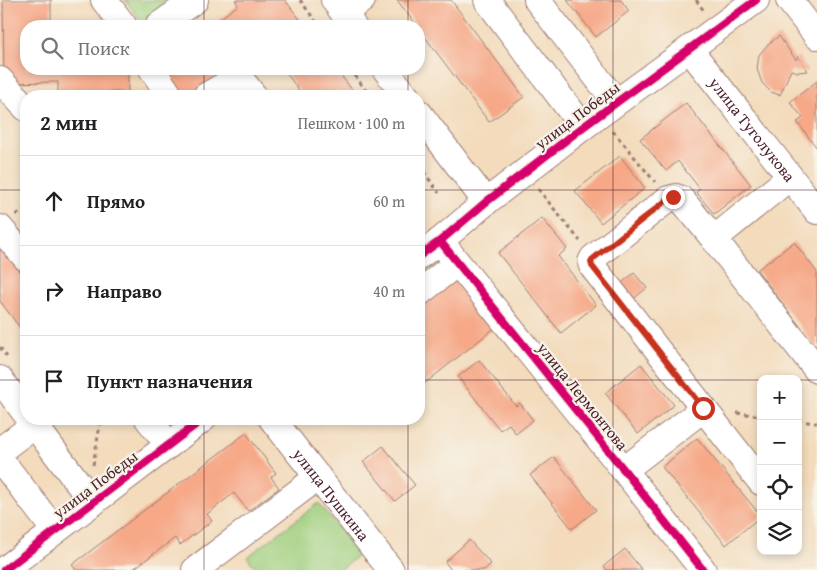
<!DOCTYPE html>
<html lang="ru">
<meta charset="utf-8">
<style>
body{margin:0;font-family:"Gentium Book Plus",serif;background:#f6f6f6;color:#202124}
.controls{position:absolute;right:15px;bottom:15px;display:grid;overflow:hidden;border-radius:10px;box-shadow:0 2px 8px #0003}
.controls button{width:45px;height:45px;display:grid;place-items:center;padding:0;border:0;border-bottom:1px solid #e0e0e0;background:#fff;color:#202124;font:25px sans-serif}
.stop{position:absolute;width:15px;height:15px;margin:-11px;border:4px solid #c8321e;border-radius:50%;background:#fff}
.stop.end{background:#c8321e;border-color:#fff;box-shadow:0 1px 5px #0008}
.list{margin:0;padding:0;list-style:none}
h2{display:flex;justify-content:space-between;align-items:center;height:65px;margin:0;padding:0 20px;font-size:21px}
h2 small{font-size:16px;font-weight:400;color:#757577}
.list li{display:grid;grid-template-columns:32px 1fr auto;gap:15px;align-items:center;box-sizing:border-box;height:90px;padding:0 20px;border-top:1px solid #e0e0e0}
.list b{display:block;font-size:19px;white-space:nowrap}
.list em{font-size:16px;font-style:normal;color:#757577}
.icon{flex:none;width:28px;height:28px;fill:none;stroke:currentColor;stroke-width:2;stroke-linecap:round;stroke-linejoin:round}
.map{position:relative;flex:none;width:817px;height:570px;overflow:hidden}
.search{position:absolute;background:#fff;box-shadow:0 2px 8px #0003;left:20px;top:20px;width:405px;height:55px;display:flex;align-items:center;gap:12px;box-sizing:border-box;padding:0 18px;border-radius:20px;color:#757577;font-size:19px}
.panel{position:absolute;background:#fff;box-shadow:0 2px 8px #0003;left:20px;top:90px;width:405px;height:335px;border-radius:20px}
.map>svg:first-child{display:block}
.green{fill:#9fcf7e;stroke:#747754}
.building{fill:#f6a887}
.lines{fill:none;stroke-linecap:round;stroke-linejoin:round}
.minor-casing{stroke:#9e7d74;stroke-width:28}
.path{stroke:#9e7d74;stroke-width:3;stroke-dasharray:4 4;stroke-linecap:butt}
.minor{stroke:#fff;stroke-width:26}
.cycleway-casing{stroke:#f7f3e8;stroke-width:11}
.cycleway{stroke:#d6006c;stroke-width:8}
.route{stroke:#c8321e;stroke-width:6}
.grid{fill:none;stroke:#4a1f2b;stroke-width:1;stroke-opacity:0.55}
.labels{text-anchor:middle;stroke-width:4.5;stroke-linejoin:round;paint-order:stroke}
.street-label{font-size:16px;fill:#4a1f2b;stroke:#f7f3e8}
</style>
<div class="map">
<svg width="817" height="570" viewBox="0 0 817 570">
<rect width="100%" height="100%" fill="#f7f3e8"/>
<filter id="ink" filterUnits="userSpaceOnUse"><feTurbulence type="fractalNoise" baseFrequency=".02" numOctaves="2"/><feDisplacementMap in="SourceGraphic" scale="10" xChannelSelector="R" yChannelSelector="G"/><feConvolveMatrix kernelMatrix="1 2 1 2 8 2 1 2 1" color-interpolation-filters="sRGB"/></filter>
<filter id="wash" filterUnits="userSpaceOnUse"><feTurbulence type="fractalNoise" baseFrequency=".0096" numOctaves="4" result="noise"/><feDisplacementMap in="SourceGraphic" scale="20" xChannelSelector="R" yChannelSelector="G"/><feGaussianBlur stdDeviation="1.12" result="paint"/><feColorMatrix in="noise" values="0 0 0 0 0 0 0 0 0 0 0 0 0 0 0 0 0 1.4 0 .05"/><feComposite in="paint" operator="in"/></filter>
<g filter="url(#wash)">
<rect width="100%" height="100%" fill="#f3dbbc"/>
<!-- green -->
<g class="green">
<polygon points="125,0 175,0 144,25"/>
<polygon points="319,503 359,555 340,570 257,570 247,557"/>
</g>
<g id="blocks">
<!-- building -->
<g class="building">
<polygon points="3,0 51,0 51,26 26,26 26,69 128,69 128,92 107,92 108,96 58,96 58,82 4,83"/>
<polygon points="235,0 285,0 305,26 210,26 238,5"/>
<polygon points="397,0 451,0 524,97 489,122 419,29 419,26 417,26"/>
<polygon points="567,0 621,0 629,11 596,37"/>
<polygon points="779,36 796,60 798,56 808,71 798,72 791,70 780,95 771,92 762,83 757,69 759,55 768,44"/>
<polygon points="163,69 225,69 189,96 184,96"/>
<polygon points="295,69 336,69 357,96 303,96 287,74"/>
<polygon points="817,81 817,148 797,122 803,118 790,102"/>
<polygon points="686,103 751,185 714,214 696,192 700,189 678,161 666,171 640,139"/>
<polygon points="620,156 645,188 601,223 575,191"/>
<polygon points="542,218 567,249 558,256 596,305 561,333 498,253"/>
<polygon points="794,242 817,272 817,349 757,270"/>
<polygon points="3,249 26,279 26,336 0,301 0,251"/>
<polygon points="634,273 647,288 631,301 618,286"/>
<polygon points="456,276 496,327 424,384 419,378 419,305"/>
<polygon points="479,360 516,406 520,403 533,420 516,434 509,424 500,430 458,377"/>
<polygon points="641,364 674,405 638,434 605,393"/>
<polygon points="246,433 276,473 271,477 279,488 248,511 234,493 207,514 212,521 180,545 175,538 132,570 76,570 72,565"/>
<polygon points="697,438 761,516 726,545 662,467"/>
<polygon points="383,446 415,485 395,501 363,462"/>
<polygon points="554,457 596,510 572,529 530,475"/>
<polygon points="469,540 491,564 484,570 451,570 445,562"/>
<polygon points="625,549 642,570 607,570 604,566"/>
</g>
</g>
</g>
<g filter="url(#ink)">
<use href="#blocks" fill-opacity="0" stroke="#9e7d74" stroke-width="1"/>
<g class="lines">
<defs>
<g id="minor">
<polyline points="104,0 124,26"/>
<polyline points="334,0 353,26"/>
<polyline points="487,0 583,127"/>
<polyline points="537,0 616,102"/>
<polyline points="789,0 817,36"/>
<polyline points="344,13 362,0"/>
<polyline points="158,26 195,0"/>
<path id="s1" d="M691,48L697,59L817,211"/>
<polyline points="152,69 170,96"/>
<polyline points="385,69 406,96"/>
<polyline points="0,80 26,108"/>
<polyline points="206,96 239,77 254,96"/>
<polyline points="419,113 486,202"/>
<polyline points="0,228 26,258"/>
<polyline points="714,239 790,177"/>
<polyline points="440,241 624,470 703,570"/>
<polyline points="419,256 440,241 486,202 583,127 756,0"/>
<polyline points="419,293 457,263"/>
<polyline points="0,379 26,414"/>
<polyline points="30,419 93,503"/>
<polyline points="148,419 169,445"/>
<path id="s2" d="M272,419L391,570"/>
<polyline points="0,453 2,449 34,425"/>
<polyline points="0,459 55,531"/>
<polyline points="624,470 703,409"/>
<polyline points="761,482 592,266 591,262 593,258 668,199 676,197 681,199 714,239 817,370"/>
<polyline points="4,570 203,419"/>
<polyline points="195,570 318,477"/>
</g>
</defs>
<!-- minor casing -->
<use href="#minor" class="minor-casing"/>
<!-- path -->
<g class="path">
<polyline points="300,0 319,26"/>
<polyline points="696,0 704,11"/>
<polyline points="350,69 370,96"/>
<polyline points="613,131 655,182"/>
<polyline points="419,165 439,193"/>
<polyline points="538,189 580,241"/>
<polyline points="16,215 26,208"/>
<polyline points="0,347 7,357"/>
<polyline points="737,413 761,416"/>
<polyline points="798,421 817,423"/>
<polyline points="93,465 101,419"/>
</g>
<!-- minor -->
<use href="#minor" class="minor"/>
<defs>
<g id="cycleway">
<polyline points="440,241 624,470 703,570"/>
<polyline points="419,256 440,241 486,202 583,127 756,0"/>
<polyline points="4,570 203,419"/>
</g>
</defs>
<!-- cycleway casing -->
<use href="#cycleway" class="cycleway-casing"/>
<!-- cycleway -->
<use href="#cycleway" class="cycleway"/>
</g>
</g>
<g class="lines" filter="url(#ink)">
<!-- route -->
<polyline class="route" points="673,197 668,199 594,258 591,262 592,266 703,408"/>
</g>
<!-- grid -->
<path class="grid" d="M204,0V26M408,0V26M613,0V570M204,69V96M408,69V96M0,190H26M419,190H817M0,380H26M419,380H761M798,380H817M204,419V570M408,419V570"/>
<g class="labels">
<!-- street labels -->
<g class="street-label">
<text transform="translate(577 115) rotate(-37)" y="6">улица Победы</text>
<text dy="6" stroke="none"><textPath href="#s1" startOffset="102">улица Туголукова</textPath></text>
<text transform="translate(583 396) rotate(51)" y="6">улица Лермонтова</text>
<text transform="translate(95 484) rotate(-37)" y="6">улица Победы</text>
<text dy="6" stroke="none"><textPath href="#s2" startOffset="96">улица Пушкина</textPath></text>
</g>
</g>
</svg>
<div class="controls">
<button>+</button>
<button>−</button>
<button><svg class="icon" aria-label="locate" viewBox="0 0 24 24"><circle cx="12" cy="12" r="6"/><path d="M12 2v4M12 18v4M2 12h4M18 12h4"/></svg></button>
<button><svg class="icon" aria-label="layers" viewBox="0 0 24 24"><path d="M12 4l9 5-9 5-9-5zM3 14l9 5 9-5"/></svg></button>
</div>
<div class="stop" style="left:703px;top:408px"></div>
<div class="stop end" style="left:673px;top:197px"></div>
<div class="search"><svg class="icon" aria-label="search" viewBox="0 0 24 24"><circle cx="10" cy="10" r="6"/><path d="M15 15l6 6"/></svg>Поиск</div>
<section class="panel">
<h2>2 мин<small>Пешком · 100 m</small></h2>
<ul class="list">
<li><svg class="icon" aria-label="ahead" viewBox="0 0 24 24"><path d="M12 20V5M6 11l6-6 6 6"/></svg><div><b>Прямо</b></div><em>60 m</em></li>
<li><svg class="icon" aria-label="right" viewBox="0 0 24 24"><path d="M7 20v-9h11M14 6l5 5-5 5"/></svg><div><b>Направо</b></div><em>40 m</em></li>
<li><svg class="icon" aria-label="arrive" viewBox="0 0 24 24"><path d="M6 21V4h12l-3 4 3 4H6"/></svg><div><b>Пункт назначения</b></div></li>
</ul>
</section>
</div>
